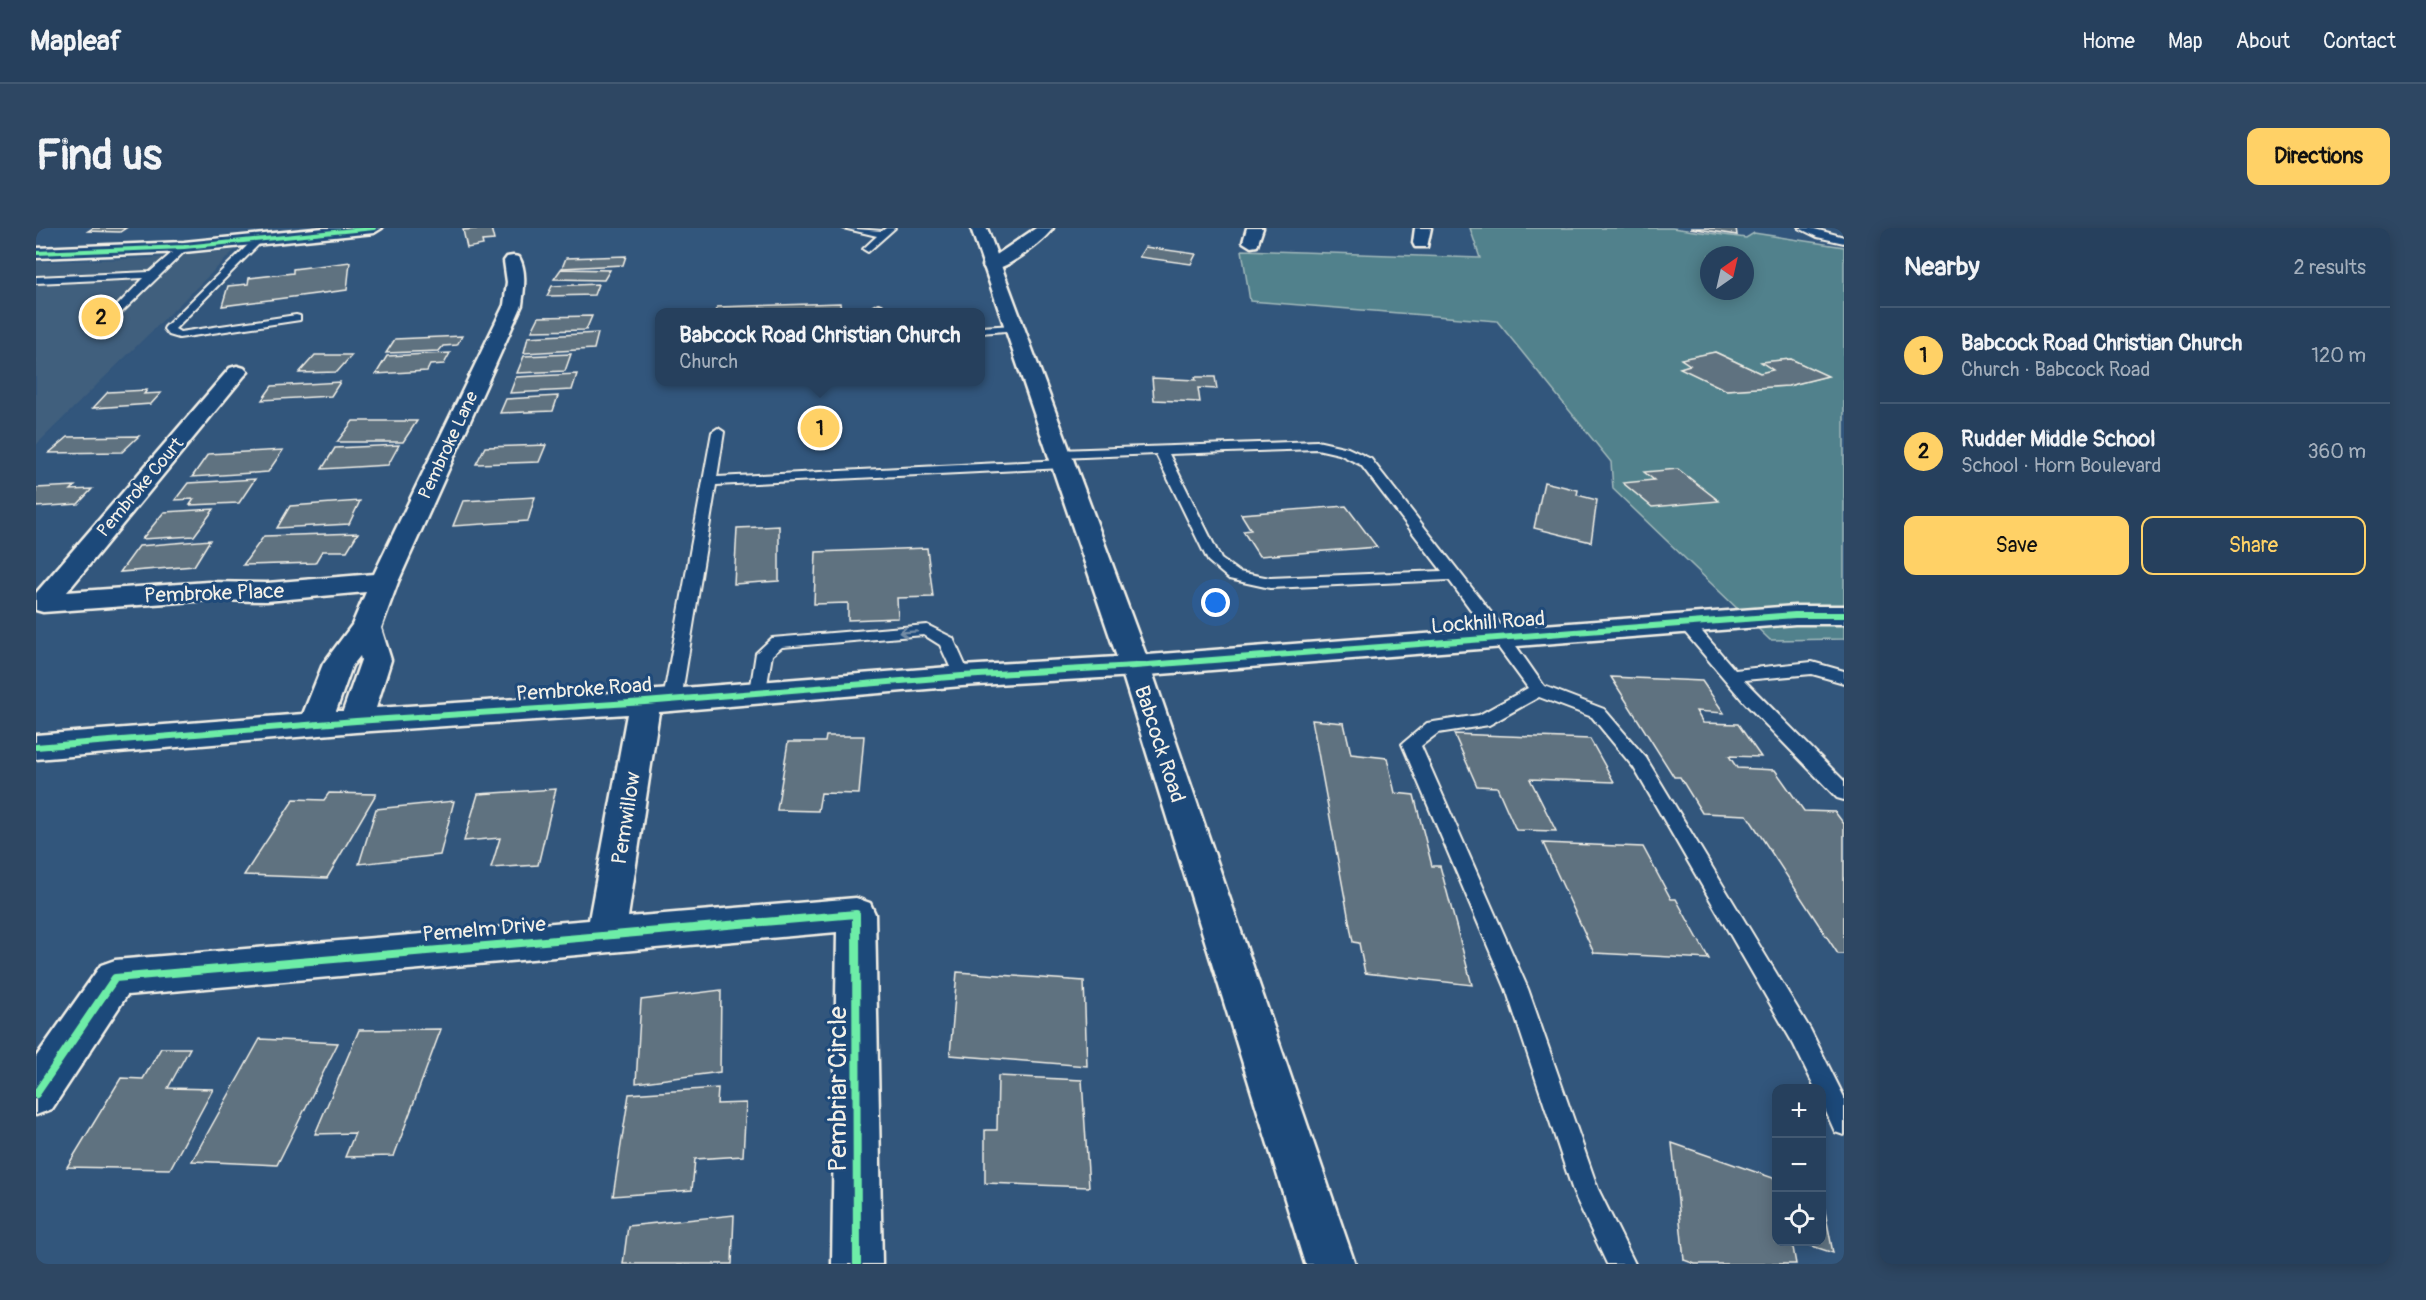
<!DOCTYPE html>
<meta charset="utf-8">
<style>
body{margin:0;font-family:Pangolin,sans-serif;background:#2e4763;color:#f1f3f6}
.controls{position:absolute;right:18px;bottom:18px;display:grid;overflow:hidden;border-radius:12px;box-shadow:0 3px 15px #0003}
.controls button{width:54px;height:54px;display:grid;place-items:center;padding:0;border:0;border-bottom:2px solid #425972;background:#26405d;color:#f1f3f6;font:30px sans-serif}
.compass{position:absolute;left:1664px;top:18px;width:54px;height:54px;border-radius:50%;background:#26405d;box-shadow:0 3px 15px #0003;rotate:34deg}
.you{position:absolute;left:1180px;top:375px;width:21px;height:21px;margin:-15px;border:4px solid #fff;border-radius:50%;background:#1a73e8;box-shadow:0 0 0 9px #1a73e833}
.badge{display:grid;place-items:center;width:39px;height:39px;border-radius:50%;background:#ffd166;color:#111;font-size:20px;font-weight:700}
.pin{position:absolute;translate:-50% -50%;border:3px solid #fff;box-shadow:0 2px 6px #0006}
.popup{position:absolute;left:619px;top:80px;width:330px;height:78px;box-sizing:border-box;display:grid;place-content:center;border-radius:12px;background:#26405d;filter:drop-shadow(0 2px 4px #0005);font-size:20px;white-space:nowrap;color:#a4afbc}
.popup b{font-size:22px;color:#f1f3f6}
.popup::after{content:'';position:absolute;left:50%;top:100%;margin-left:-12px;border:12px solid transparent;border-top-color:#26405d}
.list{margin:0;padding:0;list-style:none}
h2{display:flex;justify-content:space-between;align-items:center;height:78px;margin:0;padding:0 24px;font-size:26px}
h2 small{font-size:20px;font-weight:400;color:#a4afbc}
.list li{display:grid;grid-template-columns:39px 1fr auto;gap:18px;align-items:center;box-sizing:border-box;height:96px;padding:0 24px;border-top:2px solid #425972}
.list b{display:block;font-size:22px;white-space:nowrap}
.list p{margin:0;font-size:20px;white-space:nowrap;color:#a4afbc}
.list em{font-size:20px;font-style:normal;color:#a4afbc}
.actions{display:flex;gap:12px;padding:18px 24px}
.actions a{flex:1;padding:14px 0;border:2px solid #ffd166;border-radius:12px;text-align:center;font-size:21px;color:#ffd166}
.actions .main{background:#ffd166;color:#111}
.icon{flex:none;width:33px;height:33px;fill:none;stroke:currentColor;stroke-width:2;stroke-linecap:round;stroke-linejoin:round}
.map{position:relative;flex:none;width:1808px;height:1036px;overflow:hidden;border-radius:12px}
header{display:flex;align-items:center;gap:36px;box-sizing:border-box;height:84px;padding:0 30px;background:#26405d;border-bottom:2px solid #425972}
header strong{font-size:28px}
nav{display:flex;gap:33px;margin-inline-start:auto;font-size:21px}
.intro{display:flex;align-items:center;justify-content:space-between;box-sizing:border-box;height:144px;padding:0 36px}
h1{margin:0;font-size:42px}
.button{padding:15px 27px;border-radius:12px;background:#ffd166;color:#111;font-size:21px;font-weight:700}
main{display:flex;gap:36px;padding:0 36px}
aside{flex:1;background:#26405d;border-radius:12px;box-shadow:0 3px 15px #0003}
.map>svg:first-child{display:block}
.built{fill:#3f5e7d}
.green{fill:#51818c;stroke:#a2b9ba;stroke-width:1.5;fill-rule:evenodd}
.building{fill:#5e7280;stroke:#f4f1e8;stroke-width:1.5}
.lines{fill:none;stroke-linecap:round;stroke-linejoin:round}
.lane-casing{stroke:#f4f1e8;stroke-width:4}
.street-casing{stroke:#f4f1e8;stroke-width:5}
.secondary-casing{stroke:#f4f1e8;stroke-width:5}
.lane{fill:#1f4a7a;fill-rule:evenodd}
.street{fill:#1f4a7a;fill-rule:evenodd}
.secondary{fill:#1f4a7a;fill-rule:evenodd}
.cycleway-far2-casing{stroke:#1f4a7a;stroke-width:6}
.cycleway-far1-casing{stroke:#1f4a7a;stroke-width:10}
.cycleway-casing{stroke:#1f4a7a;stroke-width:11}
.cycleway-far2{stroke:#6deda7;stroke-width:4}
.cycleway-far1{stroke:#6deda7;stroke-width:6}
.cycleway{stroke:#6deda7;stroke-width:8}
.oneway{stroke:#748da6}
.labels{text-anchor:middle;stroke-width:6;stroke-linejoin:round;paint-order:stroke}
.far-street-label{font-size:18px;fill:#f4f1e8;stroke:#1f4a7a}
.street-label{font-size:21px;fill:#f4f1e8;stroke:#1f4a7a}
.near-street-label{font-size:26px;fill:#f4f1e8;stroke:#1f4a7a}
</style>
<header>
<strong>Mapleaf</strong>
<nav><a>Home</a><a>Map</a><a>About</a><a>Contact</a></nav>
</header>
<div class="intro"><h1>Find us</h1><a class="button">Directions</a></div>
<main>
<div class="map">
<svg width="1808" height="1036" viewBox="0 0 1808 1036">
<rect width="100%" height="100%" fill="#32567c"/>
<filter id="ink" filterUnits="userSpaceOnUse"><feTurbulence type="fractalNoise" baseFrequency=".0167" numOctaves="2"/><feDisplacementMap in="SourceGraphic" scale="12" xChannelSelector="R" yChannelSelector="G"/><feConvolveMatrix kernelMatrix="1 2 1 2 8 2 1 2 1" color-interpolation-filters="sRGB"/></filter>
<g filter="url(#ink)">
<!-- built -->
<polygon class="built" points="199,22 75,143 0,217 0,34 119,30"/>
<!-- green -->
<path class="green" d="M1434,0H1636L1710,10L1718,5L1808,19V411L1734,412L1577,261L1575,234L1461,93L1214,73L1206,22L1444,30ZM1673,27H1709V63H1673ZM1679,124L1724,145L1737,142L1726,134L1755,131L1791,148L1752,158L1690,162L1645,140L1654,137L1646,131Z"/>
<!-- building -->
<g class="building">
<polygon points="57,0 90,0 84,4 52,3"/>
<polygon points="455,0 458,12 446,13 447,17 431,20 427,2"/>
<polygon points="1654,0 1700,0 1701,7"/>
<polygon points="1109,19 1160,26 1155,36 1103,29"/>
<polygon points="590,28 587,37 526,40 530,30"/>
<polygon points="314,34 311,62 186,78 192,58 212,56 213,50 257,45 257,41"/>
<polygon points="525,41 574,42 568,52 518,51"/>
<polygon points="562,56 558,67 511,68 516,58"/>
<polygon points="804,75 805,85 680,85 681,79"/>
<polygon points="556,88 550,102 496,103 503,89"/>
<polygon points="562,105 558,121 488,125 492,109"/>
<polygon points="426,108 421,117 407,118 403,123 350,125 359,111"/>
<polygon points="1679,124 1724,145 1737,142 1725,134 1755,131 1792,148 1752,158 1690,162 1644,140 1654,137 1645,131"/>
<polygon points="414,125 408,136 394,137 391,143 340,146 351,128"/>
<polygon points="535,126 529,143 481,145 488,128"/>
<polygon points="279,127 316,127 301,144 263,145"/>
<polygon points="541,146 536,162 474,165 480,149"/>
<polygon points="1159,149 1179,149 1181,161 1162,160 1164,174 1118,172 1116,150 1160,152"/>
<polygon points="304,154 295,168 226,172 236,158"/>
<polygon points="111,162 108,166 125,165 115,176 57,180 72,164"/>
<polygon points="522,168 517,183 464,185 470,171"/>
<polygon points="317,193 381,193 367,214 301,214"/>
<polygon points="103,208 86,224 13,225 32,209"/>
<polygon points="363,217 352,237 286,241 299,220"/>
<polygon points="510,217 503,234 440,236 449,219"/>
<polygon points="247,222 232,244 156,249 172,226"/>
<polygon points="1642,241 1683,273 1616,279 1587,255 1618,252 1608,244"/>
<polygon points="219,251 203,275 154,277 158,271 139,272 152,255"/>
<polygon points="1508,254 1542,262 1541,267 1561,272 1555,314 1498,300"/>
<polygon points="39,258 35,262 56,261 42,276 0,279 0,260"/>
<polygon points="499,269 492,293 417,298 427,273"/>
<polygon points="324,273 313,296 241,300 254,278"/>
<polygon points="1310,278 1341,319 1223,328 1207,303 1215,302 1205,286"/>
<polygon points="178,281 158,308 106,311 128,284"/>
<polygon points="743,298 743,353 698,356 701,300"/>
<polygon points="322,305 311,323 286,323 279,335 207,337 228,308"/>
<polygon points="174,312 158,338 84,344 103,318"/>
<polygon points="891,320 897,369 861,370 862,390 812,392 812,375 778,376 780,324"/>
<polygon points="1575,449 1666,453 1688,485 1660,483 1667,495 1702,496 1725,529 1693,528 1701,540 1739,542 1768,583 1799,584 1808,596 1808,726 1802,726 1711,587 1666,585 1644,549 1638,549"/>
<polygon points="1276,492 1308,495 1315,526 1351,530 1359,565 1378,567 1396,638 1404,638 1436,757 1329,745 1323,715 1317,714"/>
<polygon points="1418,506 1554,511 1578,554 1494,551 1520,603 1480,602 1461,559 1441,558"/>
<polygon points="790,508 828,508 823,566 785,565 782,583 741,582 752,514 789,514"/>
<polygon points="520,561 502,637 455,640 464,610 428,613 442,566"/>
<polygon points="293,565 340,566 291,650 208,647 258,571 288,572"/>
<polygon points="418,573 404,627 323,636 340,581"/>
<polygon points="1507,615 1607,619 1635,671 1640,671 1673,731 1558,725"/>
<polygon points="921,744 1048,753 1051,838 914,827"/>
<polygon points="685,762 684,844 600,855 605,772"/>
<polygon points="405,801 358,928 309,929 319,905 279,906 323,802"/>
<polygon points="224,811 302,815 241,937 156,933"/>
<polygon points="125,820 154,820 132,860 177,861 134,941 31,939 85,850 107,851"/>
<polygon points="962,848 1046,852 1053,959 949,955 949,902 961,902"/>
<polygon points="682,860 681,876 710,875 707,928 659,931 656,962 577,968 593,866"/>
<polygon points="1636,915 1740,951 1740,1014 1756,1014 1760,1036 1659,1036 1648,1032"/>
<polygon points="1786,968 1797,1025 1764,1014 1786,1014"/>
<polygon points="698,987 696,1036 587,1036 592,998"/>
</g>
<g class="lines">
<defs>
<g id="lane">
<polygon points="807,0 846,3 850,0 859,0 832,24 827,21 841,8"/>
<polygon points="1763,0 1775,0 1808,9 1808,15 1781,9"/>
<polygon points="218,11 226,13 139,101 144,104 260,87 264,88 264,92 143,110 133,107 128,101 129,99"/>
<polygon points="145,17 153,19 86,84 77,82 108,50 0,55 0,49 114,44"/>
<polygon points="842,76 846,77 849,85 839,85 837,79"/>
<polygon points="979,97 983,98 983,102 944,105 944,99"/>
<polygon points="682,200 688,204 681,249 1027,232 1034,236 1027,240 680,257 645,472 642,476 630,476 627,472 676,204"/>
<path d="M1281,213L1312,220L1335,231L1471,405L1508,458L1568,481L1610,530L1774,801L1808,869V907L1799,904L1786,875V860H1779L1758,817L1598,540L1556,489L1503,469L1453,497L1402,505L1385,518L1492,761L1562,961L1599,1036H1571L1538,966L1470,761L1366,516L1391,495L1443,487L1492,460L1413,352L1234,360L1193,351L1172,333L1120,226L1024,230L1018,226L1024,222ZM1281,221L1303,226L1325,237L1406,343L1234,350L1203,344L1185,331L1133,226Z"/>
<polygon points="1649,390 1655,391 1699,442 1776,434 1808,443 1808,455 1776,446 1708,452 1808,553 1808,572 1801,570 1708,474 1641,395"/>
<polygon points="891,397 917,410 934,448 932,452 920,452 904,417 888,407 746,419 736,427 729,468 717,468 714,464 720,425 736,410"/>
</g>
<g id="street">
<path d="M1000,0H1017C1008,13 966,46 950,42L947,38L950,34Z"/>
<polygon points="1211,0 1227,0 1221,18 1215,19 1207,14"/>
<polygon points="1379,0 1395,0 1391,19 1379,19 1377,15"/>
<path d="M477,28L483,29C491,43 488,61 486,77L362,354L345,400L355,432L340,480L609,463L926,438L1099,428L1759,378H1808V396H1759L1099,448L926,458L623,484L592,689L820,670L834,675L839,686L846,1036H796L801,704L91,767L16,881L0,887V829L65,737L79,732L553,692L591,486L320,504L0,531V507L267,486L287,436L316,397L330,364L231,373L172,372L7,384L0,382V365L194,140L201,138L208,140L212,144L208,148L31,364L172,354L231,355L338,346L468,77L471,54L468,33L471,29ZM324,428L325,432L307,483H300L316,438Z"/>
</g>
<g id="secondary">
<polygon points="288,0 346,0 338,5 148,24 0,30 0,20 148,14"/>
<polygon points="935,0 951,0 1114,438 1319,1036 1269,1036 1084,438"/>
</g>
</defs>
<!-- lane casing -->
<use href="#lane" class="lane-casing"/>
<!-- street casing -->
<use href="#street" class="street-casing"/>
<!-- secondary casing -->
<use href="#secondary" class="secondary-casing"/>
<!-- lane -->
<use href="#lane" class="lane"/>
<!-- street -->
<use href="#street" class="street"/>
<!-- secondary -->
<use href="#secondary" class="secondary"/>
<defs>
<polyline id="cycleway-far2" points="0,25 148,19 338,0"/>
<polyline id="cycleway-far1" points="0,519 320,493 609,474 926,448 1099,438 1759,387 1808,387"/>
<polyline id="cycleway" points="0,866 79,750 820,686 821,1036"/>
</defs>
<!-- cycleway-far2 casing -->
<use href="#cycleway-far2" class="cycleway-far2-casing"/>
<!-- cycleway-far1 casing -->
<use href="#cycleway-far1" class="cycleway-far1-casing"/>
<!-- cycleway casing -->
<use href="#cycleway" class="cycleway-casing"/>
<!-- cycleway-far2 -->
<use href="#cycleway-far2" class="cycleway-far2"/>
<!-- cycleway-far1 -->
<use href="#cycleway-far1" class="cycleway-far1"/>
<!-- cycleway -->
<use href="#cycleway" class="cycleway"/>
</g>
<!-- one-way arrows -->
<defs><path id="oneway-shaft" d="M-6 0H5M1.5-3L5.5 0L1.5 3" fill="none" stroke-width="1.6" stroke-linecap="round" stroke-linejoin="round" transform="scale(1.5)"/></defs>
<use class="oneway" href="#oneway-shaft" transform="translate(872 404) rotate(176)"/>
</g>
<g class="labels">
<!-- far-street labels -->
<g class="far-street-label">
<text transform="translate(412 217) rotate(-65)" y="6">Pembroke Lane</text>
<text transform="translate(104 259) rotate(-50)" y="6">Pembroke Court</text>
</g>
<!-- street labels -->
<g class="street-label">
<text transform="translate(178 365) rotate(-2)" y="7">Pembroke Place</text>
<text transform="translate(1452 394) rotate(-4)" y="7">Lockhill Road</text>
<text transform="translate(548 461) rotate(-4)" y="7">Pembroke Road</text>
<text transform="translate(1124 516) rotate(72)" y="7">Babcock Road</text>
<text transform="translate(590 590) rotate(-81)" y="7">Pemwillow</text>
<text transform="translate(448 701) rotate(-5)" y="7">Pemelm Drive</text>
</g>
<!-- near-street labels -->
<g class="near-street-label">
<text transform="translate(801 861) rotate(-90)" y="9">Pembriar Circle</text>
</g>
</g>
</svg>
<div class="controls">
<button>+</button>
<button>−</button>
<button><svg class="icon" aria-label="locate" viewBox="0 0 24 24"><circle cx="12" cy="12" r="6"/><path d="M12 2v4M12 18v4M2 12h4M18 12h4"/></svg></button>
</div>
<svg class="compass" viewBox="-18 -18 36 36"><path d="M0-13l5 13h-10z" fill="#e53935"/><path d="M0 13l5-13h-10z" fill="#a4afbc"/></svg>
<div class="you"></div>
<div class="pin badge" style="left:784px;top:200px">1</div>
<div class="popup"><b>Babcock Road Christian Church</b>Church</div>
<div class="pin badge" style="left:65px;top:89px">2</div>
</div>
<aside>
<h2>Nearby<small>2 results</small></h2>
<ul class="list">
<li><span class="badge">1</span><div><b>Babcock Road Christian Church</b><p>Church · Babcock Road</p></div><em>120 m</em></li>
<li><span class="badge">2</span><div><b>Rudder Middle School</b><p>School · Horn Boulevard</p></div><em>360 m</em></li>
</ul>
<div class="actions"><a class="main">Save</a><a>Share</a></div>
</aside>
</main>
